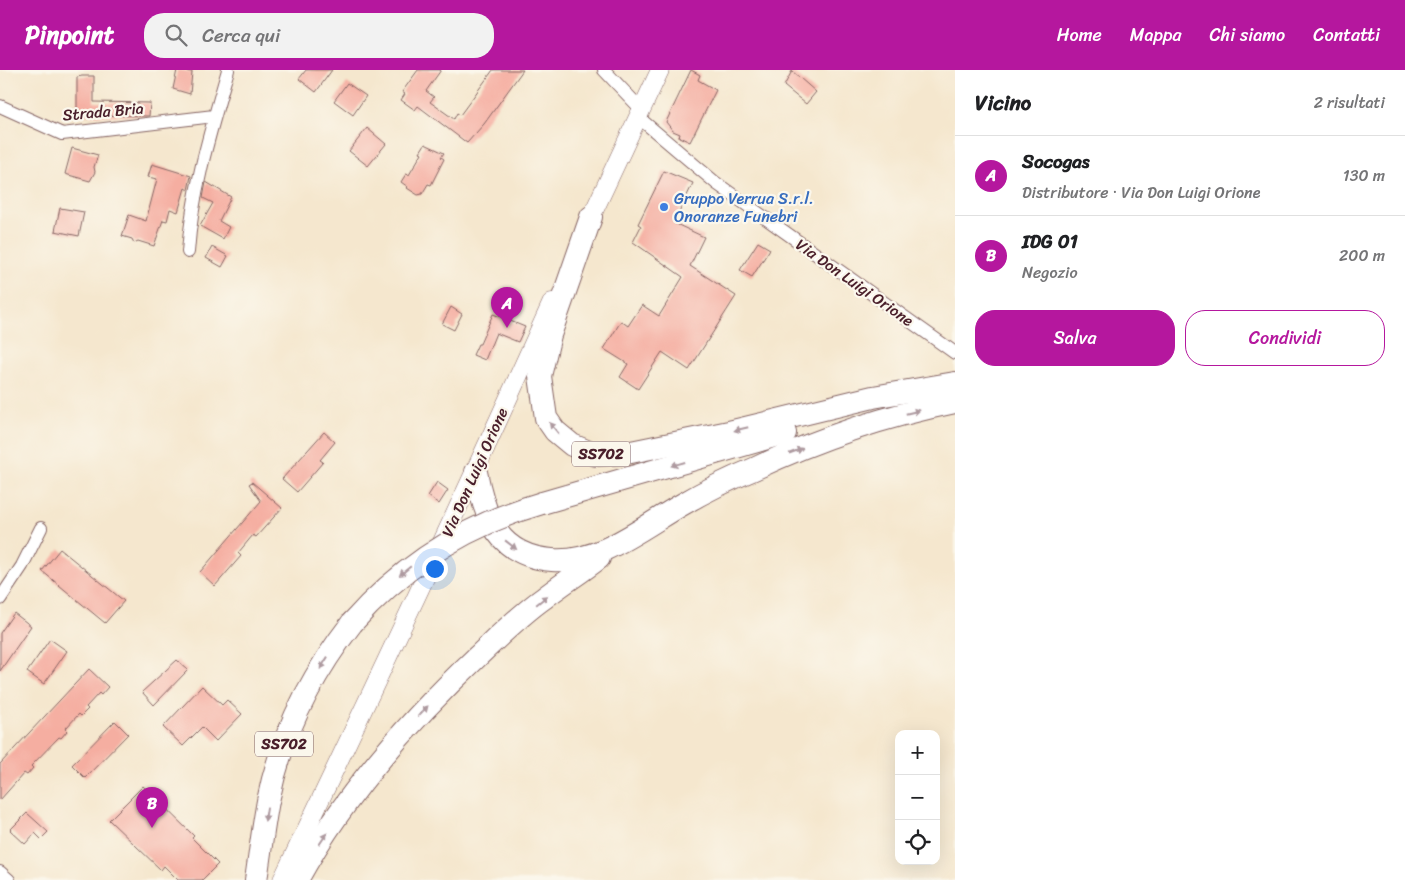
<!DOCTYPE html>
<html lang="it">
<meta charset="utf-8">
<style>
body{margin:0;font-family:Sriracha,sans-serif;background:#f2f2f2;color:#202124}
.controls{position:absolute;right:15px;bottom:15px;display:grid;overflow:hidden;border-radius:10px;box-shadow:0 5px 20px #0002}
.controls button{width:45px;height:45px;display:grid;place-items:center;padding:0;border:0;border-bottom:1px solid #e0e0e0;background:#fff;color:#202124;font:25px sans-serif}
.you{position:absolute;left:434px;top:498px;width:18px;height:18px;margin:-12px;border:4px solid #fff;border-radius:50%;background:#1a73e8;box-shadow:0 0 0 8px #1a73e833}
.badge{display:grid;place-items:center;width:32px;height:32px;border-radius:50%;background:#b5179e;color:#fff;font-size:16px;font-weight:700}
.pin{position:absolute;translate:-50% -41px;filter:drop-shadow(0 1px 2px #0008)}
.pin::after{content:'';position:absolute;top:26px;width:18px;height:15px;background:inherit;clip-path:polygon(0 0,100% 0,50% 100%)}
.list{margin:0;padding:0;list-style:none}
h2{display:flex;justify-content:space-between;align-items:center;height:65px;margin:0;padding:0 20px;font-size:21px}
h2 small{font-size:16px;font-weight:400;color:#757577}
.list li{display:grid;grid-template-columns:32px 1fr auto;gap:15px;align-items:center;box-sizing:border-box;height:80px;padding:0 20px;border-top:1px solid #e0e0e0}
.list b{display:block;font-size:19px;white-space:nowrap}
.list p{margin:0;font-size:16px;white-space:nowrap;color:#757577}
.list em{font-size:16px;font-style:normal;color:#757577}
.actions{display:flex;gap:10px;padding:15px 20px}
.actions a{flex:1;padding:11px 0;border:1px solid #b5179e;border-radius:20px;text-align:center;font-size:18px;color:#b5179e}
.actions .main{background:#b5179e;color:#fff}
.icon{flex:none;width:28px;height:28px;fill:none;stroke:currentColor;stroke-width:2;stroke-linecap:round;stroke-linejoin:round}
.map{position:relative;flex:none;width:955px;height:810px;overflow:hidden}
header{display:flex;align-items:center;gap:30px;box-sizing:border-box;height:70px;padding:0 25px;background:#b5179e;color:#fff}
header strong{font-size:24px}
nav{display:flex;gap:28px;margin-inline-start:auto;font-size:18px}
.search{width:350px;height:45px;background:#f2f2f2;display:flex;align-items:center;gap:12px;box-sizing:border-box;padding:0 18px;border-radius:20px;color:#757577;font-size:19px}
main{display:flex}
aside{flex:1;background:#fff}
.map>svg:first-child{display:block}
.building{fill:#f5aea1}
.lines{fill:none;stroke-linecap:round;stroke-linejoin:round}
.street-casing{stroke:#866564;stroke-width:14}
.secondary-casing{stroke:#866564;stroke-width:19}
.highway-casing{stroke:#866564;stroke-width:24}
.street{stroke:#fff;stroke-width:12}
.secondary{stroke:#fff;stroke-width:18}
.highway{stroke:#fff;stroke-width:22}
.highway-bridge-casing{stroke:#866564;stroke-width:24;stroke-linecap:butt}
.highway-bridge{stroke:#fff;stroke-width:22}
.oneway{fill:#ae9aa0}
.shop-dot{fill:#3f7fe0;stroke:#fbf7ec;stroke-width:2}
.labels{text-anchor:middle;stroke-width:4.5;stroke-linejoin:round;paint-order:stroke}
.shield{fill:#fbf7ec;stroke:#7f6065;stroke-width:1}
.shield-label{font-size:15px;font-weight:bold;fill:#4a1f2b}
.street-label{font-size:16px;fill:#4a1f2b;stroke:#fbf7ec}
.shop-label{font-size:16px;fill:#366cbe;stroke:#fbf7ec;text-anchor:start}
</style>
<header>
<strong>Pinpoint</strong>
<div class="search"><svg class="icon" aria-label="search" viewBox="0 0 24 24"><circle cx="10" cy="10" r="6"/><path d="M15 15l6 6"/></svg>Cerca qui</div>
<nav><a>Home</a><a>Mappa</a><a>Chi siamo</a><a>Contatti</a></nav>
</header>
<main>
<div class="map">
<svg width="955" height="810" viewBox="0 0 955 810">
<rect width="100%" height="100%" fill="#fbf7ec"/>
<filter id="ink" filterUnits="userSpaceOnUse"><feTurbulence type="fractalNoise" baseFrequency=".02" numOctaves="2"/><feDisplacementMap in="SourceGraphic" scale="10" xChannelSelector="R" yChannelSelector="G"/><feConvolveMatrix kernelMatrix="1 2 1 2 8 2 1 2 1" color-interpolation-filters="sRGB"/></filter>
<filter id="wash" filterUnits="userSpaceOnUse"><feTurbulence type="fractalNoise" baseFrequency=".0096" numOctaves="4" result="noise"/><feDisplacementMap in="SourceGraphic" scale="20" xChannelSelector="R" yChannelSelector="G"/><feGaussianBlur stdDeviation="1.12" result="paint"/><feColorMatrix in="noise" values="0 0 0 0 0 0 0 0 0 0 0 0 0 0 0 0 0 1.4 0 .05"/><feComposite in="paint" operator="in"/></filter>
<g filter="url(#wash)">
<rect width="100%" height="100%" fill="#f5e7ce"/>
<g id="blocks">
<!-- building -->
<g class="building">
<polygon points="177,0 192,2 190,24 173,19"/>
<polygon points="306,0 332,0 316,22 299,9"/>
<polygon points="418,0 441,0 426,21 434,27 430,32 454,49 457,43 460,45 493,0 523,0 484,54 467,73 418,36 415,40 401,30 405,24 402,22"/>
<polygon points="691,0 700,5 698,10 716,20 690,72 679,67 680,64 673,61 666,52"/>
<polygon points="792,1 816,22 806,34 784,16"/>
<polygon points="82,6 94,6 94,32 150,33 149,46 82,45 82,41 77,41 77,7"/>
<polygon points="347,13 366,26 353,45 334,31"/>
<polygon points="367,58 386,74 368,96 349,81"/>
<polygon points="425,74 444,83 441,87 444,89 431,115 428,114 422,124 418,125 407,118 408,117 401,112 406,104 409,105 422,83 420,82"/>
<polygon points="72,78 98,85 94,97 95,102 90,111 65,104"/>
<polygon points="152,94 191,106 188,120 185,118 178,142 170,139 167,151 163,150 154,176 138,171 134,173 132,169 122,166 129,145 146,151 157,109 148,107"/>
<polygon points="664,101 693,113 674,153 704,167 690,196 736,226 689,300 662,282 638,319 620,307 628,294 604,279 621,251 628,256 642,235 659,246 683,207 633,172 641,156 638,154"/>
<polygon points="206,112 231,127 219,151 229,157 223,169 200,156 213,133 203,128"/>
<polygon points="60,138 84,142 79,166 55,161"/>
<polygon points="758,172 770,179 752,207 740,200"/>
<polygon points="212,177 228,186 222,197 206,188"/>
<polygon points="451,237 462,244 454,260 442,254"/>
<polygon points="493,244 525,257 518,272 496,263 485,290 473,285 478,274 480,274"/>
<polygon points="324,362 335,372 320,390 323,392 297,422 282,409"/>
<polygon points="252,412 282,438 256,467 253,465 238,483 241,486 215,516 200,502 261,431 249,414"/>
<polygon points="437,412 448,420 439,434 428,426"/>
<polygon points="60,479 124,531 105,553 42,501"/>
<polygon points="14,543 31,556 0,601 0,563"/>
<polygon points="50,569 67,581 44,614 27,602"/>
<polygon points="177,590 188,600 154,635 142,622"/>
<polygon points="89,599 108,617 101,625 99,623 86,637 88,639 81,646 79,644 65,659 67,661 61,668 59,667 31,696 33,698 27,705 24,703 0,730 0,694"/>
<polygon points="202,616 222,635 227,630 242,644 216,671 202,657 183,676 163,657"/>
<polygon points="115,651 128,664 85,708 72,695"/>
<polygon points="143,716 194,766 192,768 218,794 202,810 178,810 164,796 161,800 109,750"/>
<polygon points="27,743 48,762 41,769 35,763 25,774 10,760"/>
</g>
</g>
</g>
<g filter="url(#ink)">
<use href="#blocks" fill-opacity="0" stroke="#866564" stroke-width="1"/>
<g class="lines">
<defs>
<g id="street">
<polyline points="604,0 641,39"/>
<polyline points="0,36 62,64 214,46"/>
<polyline points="638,47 716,113 955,283"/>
<path d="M188,182C192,121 211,59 228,0"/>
<polyline points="0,529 22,496 41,458"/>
<polyline points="0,802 9,810"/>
</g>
<g id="secondary">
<polyline points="586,158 660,0"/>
<path d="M282,810C374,618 465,425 552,232"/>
</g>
<g id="highway">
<polyline points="591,147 550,265 540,306 546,348 555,361 572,375 596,385 626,383 729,362 873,327 955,313"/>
<path d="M476,402C485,448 498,486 552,490C599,494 644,456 683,434C705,421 730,409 754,399C817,369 886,346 955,332"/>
<polyline points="542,433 785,363"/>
<path d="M256,810C260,784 263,757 268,731C281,666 311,606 352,553"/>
<path d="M297,810C343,726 409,651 478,586C499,566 520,545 544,528C562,514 581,502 599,488"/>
</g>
</defs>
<!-- street casing -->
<use href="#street" class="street-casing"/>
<!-- secondary casing -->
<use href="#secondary" class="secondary-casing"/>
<!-- highway casing -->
<use href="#highway" class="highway-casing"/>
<!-- street -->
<use href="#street" class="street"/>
<!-- secondary -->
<use href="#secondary" class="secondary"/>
<!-- highway -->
<use href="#highway" class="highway"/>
<defs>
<path id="highway-bridge" d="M352,553C404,494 466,455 542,433"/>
</defs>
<!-- highway-bridge casing -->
<use href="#highway-bridge" class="highway-bridge-casing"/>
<!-- highway-bridge -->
<use href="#highway-bridge" class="highway-bridge"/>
</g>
<!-- one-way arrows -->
<defs><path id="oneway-solid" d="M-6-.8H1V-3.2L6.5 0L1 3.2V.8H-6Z" transform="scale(1.25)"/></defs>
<g class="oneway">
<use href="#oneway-solid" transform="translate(913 342) rotate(-14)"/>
<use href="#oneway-solid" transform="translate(554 358) rotate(-130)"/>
<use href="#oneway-solid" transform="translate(741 359) rotate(166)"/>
<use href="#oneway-solid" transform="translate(796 381) rotate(-21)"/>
<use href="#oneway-solid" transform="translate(678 394) rotate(164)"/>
<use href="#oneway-solid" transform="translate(511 475) rotate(38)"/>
<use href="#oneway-solid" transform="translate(405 501) rotate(141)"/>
<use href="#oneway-solid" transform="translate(542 530) rotate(-39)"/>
<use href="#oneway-solid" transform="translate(324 593) rotate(122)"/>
<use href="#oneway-solid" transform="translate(423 641) rotate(-46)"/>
<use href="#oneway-solid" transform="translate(266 744) rotate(99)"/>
<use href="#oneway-solid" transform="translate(323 769) rotate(-56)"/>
</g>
</g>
<!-- markers -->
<circle class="shop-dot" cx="664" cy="137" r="5"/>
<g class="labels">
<!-- shield labels -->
<g class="shield">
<rect x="572" y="371.5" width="58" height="25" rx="4"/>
<rect x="255" y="661.5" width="58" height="25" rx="4"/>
</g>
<g class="shield-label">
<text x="601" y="389">SS702</text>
<text x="284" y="679">SS702</text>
</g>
<!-- street labels -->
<g class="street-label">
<text transform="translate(103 41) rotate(-5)" y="6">Strada Bria</text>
<text transform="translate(855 212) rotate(35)" y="6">Via Don Luigi Orione</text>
<text transform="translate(474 402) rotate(-66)" y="6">Via Don Luigi Orione</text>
</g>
<!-- shop labels -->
<g class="shop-label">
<text x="674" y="134">Gruppo Verrua S.r.l.<tspan x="674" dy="18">Onoranze Funebri</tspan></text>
</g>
</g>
</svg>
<div class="controls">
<button>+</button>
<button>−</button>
<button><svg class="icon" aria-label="locate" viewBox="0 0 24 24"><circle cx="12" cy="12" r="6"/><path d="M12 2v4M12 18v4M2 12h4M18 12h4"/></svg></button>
</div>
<div class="you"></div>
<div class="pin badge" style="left:507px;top:258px">A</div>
<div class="pin badge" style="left:152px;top:758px">B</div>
</div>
<aside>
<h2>Vicino<small>2 risultati</small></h2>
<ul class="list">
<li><span class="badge">A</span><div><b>Socogas</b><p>Distributore · Via Don Luigi Orione</p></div><em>130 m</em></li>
<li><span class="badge">B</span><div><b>IDG 01</b><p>Negozio</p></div><em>200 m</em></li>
</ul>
<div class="actions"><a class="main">Salva</a><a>Condividi</a></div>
</aside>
</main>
